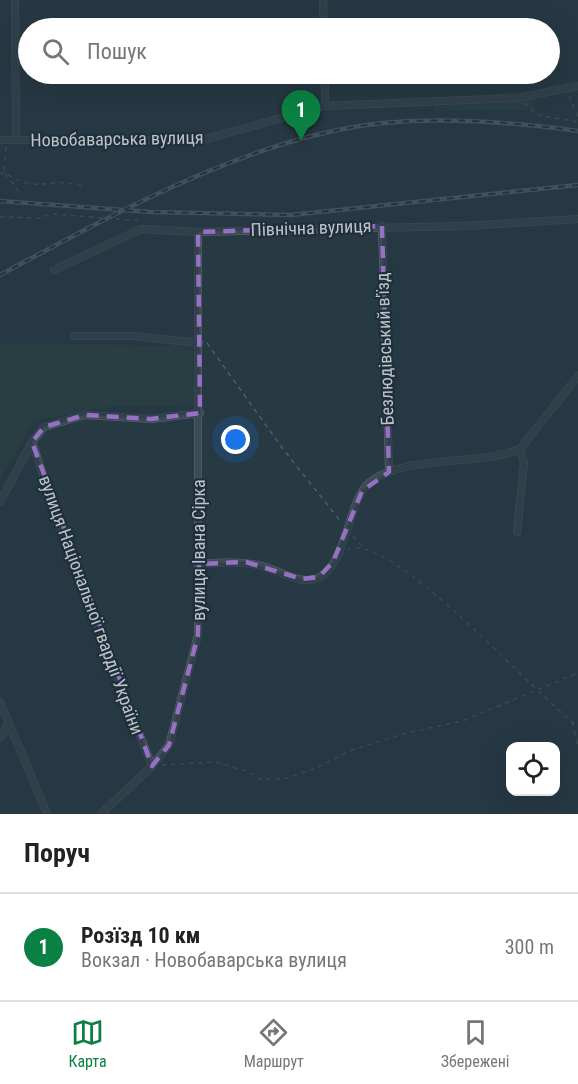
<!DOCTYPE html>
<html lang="uk">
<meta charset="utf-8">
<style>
body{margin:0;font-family:"Roboto Condensed",sans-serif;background:#f6f6f6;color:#222}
.controls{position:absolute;right:18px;bottom:18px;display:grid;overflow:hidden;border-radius:12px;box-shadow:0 6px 24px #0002}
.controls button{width:54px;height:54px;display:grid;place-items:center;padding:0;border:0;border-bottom:2px solid #e0e0e0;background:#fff;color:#222;font:30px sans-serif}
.you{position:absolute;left:236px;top:440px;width:21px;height:21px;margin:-15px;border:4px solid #fff;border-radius:50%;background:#1a73e8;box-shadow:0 0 0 9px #1a73e833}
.badge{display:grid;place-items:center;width:39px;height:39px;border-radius:50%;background:#0b8043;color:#fff;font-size:20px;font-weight:700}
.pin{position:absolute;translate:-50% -50px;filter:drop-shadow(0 2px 3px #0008)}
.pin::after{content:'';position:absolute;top:32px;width:21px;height:18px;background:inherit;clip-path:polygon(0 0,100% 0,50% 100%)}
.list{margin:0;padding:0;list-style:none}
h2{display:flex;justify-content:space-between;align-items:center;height:78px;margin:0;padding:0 24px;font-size:26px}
h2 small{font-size:20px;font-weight:400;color:#767676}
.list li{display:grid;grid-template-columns:39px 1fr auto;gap:18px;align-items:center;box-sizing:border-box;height:108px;padding:0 24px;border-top:2px solid #e0e0e0}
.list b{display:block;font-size:22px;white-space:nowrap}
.list p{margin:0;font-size:20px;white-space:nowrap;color:#767676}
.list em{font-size:20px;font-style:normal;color:#767676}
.icon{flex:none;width:33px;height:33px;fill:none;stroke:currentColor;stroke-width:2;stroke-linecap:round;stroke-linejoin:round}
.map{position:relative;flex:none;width:578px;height:814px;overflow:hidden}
.search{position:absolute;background:#fff;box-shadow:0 6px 24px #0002;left:18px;right:18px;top:18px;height:66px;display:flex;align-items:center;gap:15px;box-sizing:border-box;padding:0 21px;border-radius:33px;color:#767676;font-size:22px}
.sheet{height:186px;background:#fff}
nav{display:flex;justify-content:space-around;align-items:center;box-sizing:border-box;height:84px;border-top:2px solid #e0e0e0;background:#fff;font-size:16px;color:#767676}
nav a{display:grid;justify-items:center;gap:3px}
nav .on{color:#0b8043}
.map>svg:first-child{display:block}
.green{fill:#2a4643}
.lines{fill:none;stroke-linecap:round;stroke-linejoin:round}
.minor-casing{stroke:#5a6770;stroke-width:8}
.path{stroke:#4a6260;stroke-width:1.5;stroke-dasharray:4.5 4.5;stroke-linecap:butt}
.minor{stroke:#3c4a53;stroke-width:7}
.rail-casing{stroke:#5e6f7a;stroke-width:4.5}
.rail{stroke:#202f38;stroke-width:2;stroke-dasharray:7;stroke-linecap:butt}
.path-bridge{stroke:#4a6260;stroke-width:1.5;stroke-dasharray:4.5 4.5;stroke-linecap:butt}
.marked{fill:none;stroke:#9770c5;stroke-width:4.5;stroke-dasharray:12 8;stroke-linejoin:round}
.labels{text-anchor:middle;stroke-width:4.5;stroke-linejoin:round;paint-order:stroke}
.street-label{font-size:18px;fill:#b9c4cd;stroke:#202f38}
</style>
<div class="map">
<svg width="578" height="814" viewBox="0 0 578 814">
<rect width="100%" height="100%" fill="#273943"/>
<!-- green -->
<g class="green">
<polygon points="533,101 536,110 434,111 434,106"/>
<polygon points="25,343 177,346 193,351 194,405 107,407 34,421 0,480 0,344"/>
</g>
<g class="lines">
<defs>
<g id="minor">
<polyline points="15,0 16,140"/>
<polyline points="323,0 324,28"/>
<polyline points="325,74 325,106"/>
<polyline points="0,140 202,140 325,106 518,98 578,86"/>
<polyline points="382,226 389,472"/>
<polyline points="54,270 141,229 198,232 464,226 578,219"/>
<polyline points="75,336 133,336 199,343"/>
<polyline points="32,442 68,550 152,766"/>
<polyline points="0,502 32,442 44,427 85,415 151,419 200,413"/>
<polyline points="517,532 524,463 520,449"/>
<path d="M199,564C219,562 238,561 258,565C276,568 295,584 315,579C348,569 346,501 370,482C402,455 480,466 520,449L578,376"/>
<polyline points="0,702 47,814"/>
<polyline points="0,738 9,723"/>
<polyline points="101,814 152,766 169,745 198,635 198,232"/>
</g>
</defs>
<!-- minor casing -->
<use href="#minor" class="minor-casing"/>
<!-- path -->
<g class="path">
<polyline points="569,96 578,117"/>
<polyline points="524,103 537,115 578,122"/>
<polyline points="6,147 4,172 20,193"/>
<path d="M0,174L4,172C40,196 48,175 82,186"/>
<polyline points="0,217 39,218 53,214"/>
<polyline points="207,343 283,449 342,523"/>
<polyline points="353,536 362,546"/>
<path d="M347,550C390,528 537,698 578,726"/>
<polyline points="572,722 578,747"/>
<polyline points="162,765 216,762 249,772 260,779 284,779 316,768 352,750 406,733 462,721 578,673"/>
</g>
<!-- minor -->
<use href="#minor" class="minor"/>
<defs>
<g id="rail">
<polyline points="0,201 151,212 291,215 578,185"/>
<path d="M0,275C114,214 253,136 383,123C449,117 513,122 578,131"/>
</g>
</defs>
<!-- rail casing -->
<use href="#rail" class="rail-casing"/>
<!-- rail -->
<use href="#rail" class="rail"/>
<!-- path-bridge -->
<polyline class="path-bridge" points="53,214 142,221"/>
</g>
<!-- marked area -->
<path d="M0 0H578V814H0ZM382,226L389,472L362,491L333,562L319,577L302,579L246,562L199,564L198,635L169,745L152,766L32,442L44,427L85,415L151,419L200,413L198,232Z" fill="#273943" fill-opacity=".55" fill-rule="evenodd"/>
<path class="marked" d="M382,226L389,472L362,491L333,562L319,577L302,579L246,562L199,564L198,635L169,745L152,766L32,442L44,427L85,415L151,419L200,413L198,232Z"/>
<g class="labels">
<!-- street labels -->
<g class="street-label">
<text transform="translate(117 139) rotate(-1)" y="6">Новобаварська вулиця</text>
<text transform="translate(311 228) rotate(-2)" y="6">Північна вулиця</text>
<text transform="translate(385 349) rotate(-92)" y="6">Безлюдівський в'їзд</text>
<text transform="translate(199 550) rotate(-90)" y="6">вулиця Івана Сірка</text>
<text transform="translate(91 605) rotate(70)" y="6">вулиця Національної гвардії України</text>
</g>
</g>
</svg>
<div class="controls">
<button><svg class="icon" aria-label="locate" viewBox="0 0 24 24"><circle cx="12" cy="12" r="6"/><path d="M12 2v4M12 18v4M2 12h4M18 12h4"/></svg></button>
</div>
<div class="you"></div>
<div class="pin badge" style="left:301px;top:140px">1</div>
<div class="search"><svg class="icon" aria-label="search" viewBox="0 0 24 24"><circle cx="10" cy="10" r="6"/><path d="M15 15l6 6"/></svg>Пошук</div>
</div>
<section class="sheet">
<h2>Поруч<small></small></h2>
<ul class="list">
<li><span class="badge">1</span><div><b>Розїзд 10 км</b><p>Вокзал · Новобаварська вулиця</p></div><em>300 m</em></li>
</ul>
</section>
<nav>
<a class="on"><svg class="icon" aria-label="map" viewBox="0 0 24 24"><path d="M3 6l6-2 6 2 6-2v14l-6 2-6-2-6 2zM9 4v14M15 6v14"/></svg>Карта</a>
<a><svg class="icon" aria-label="directions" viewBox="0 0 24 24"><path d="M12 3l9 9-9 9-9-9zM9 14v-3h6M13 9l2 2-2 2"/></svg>Маршрут</a>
<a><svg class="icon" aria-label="saved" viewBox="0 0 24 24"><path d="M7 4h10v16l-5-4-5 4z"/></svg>Збережені</a>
</nav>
